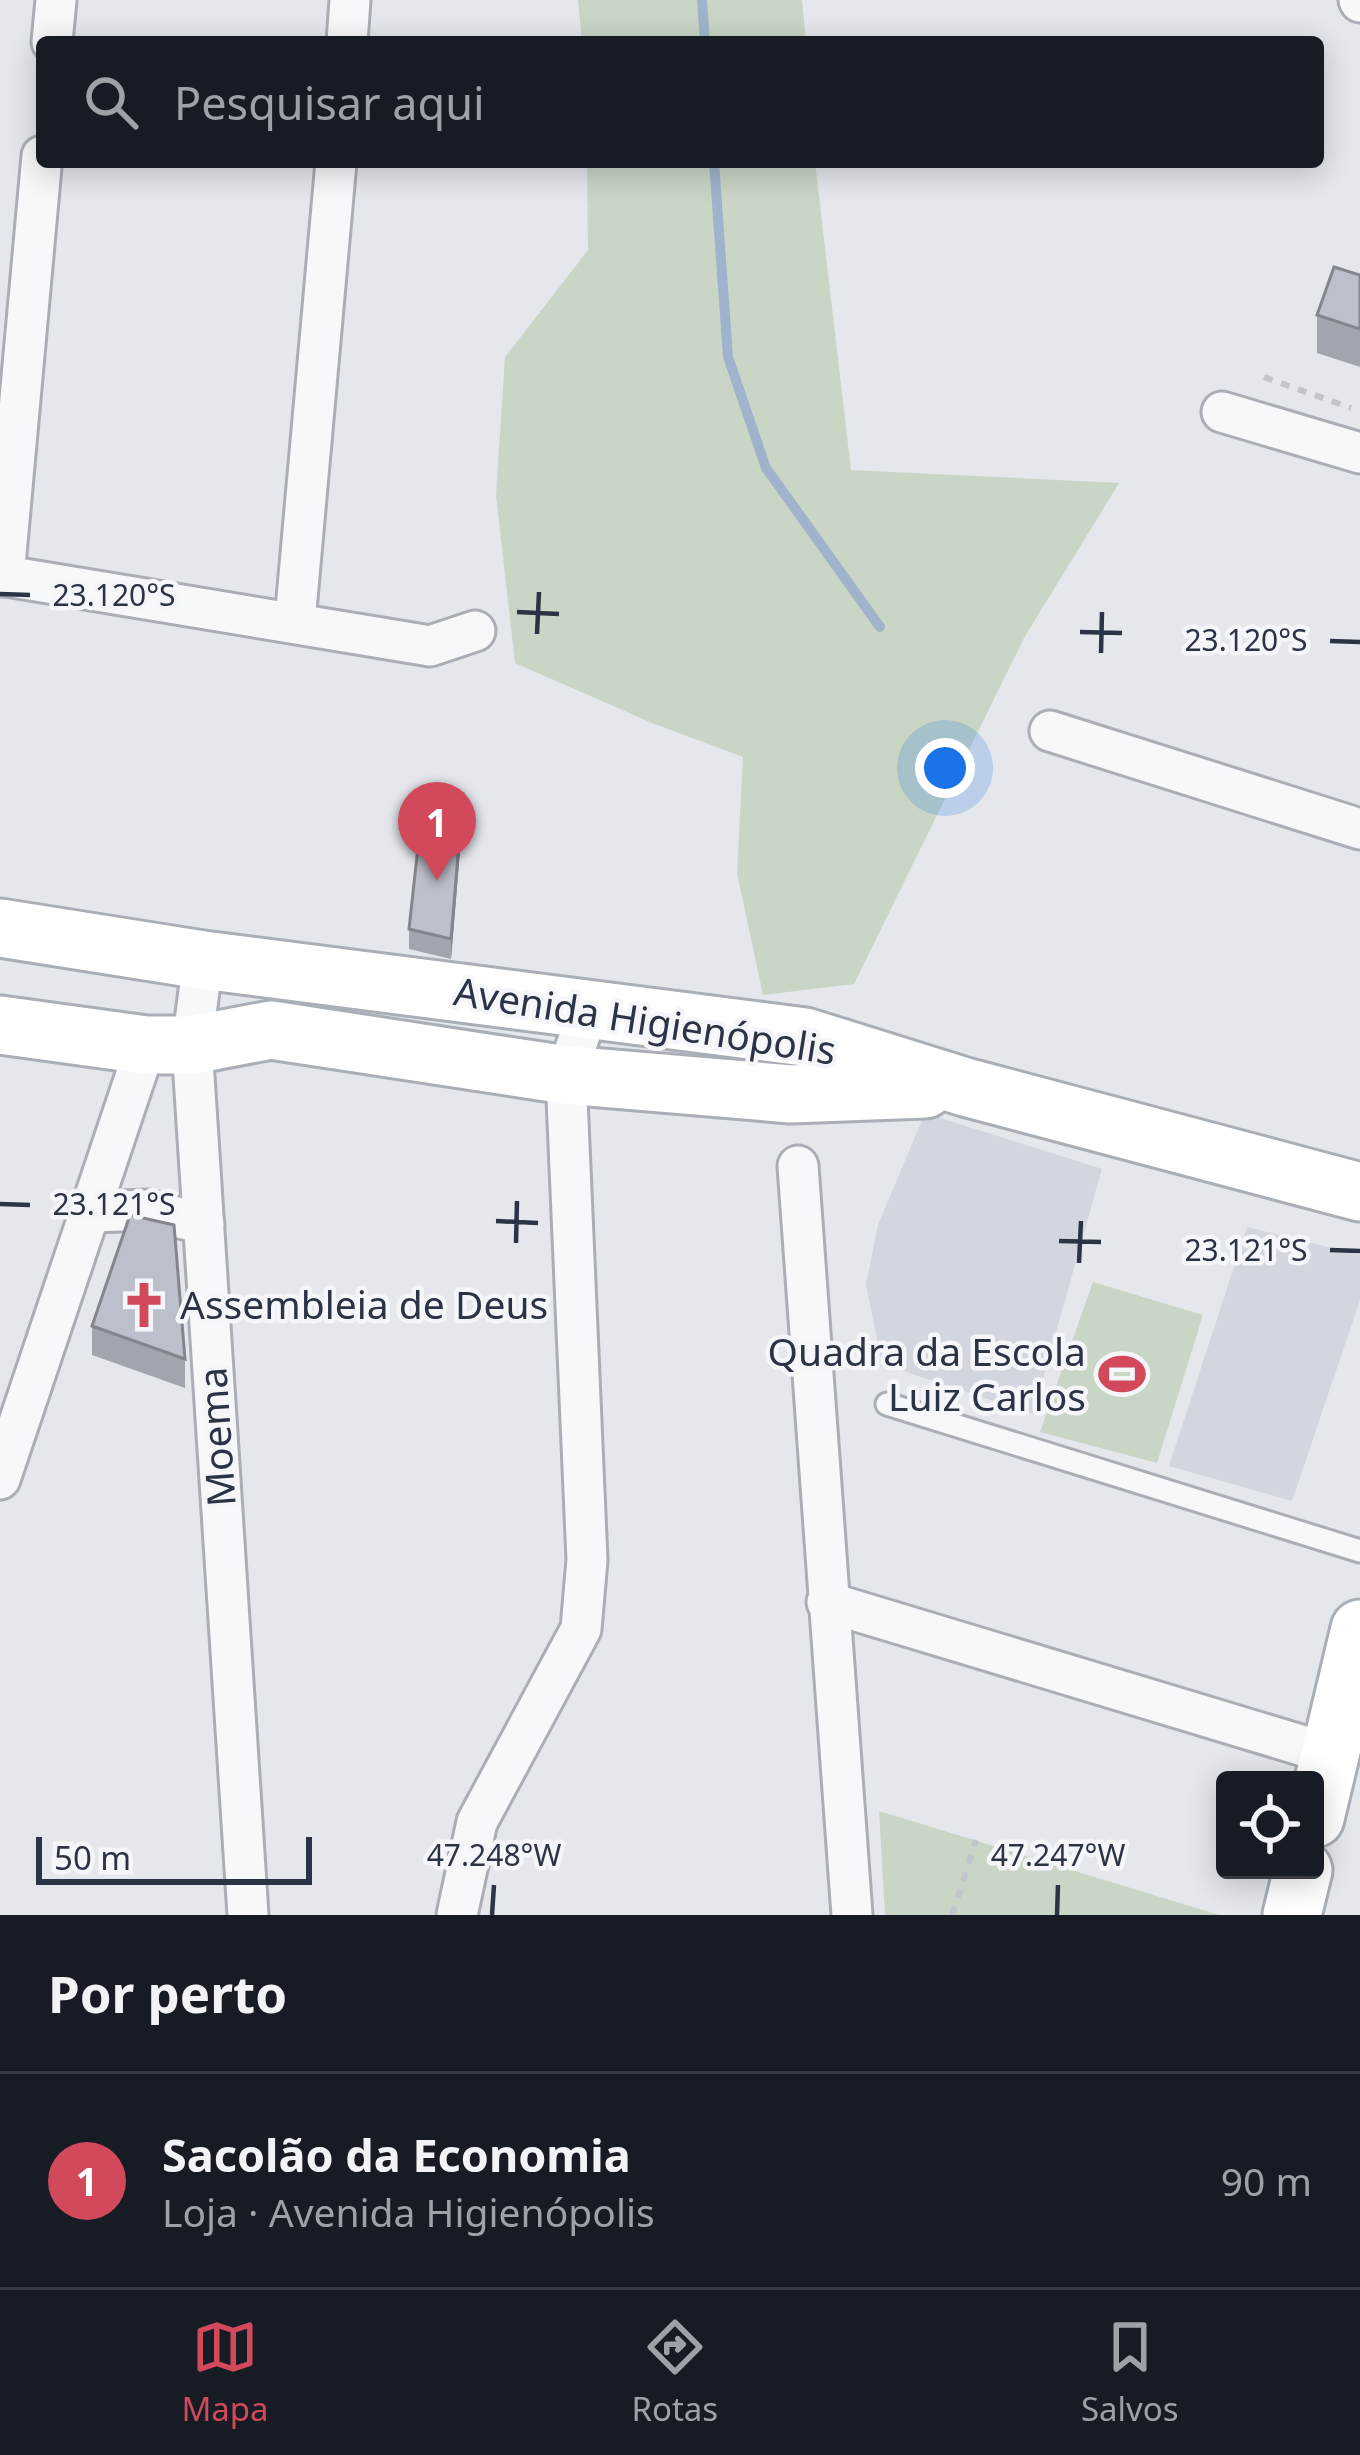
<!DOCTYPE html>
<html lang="pt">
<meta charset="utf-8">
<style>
body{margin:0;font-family:"Noto Sans",sans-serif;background:#242831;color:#f1f3f6}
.controls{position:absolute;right:36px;bottom:36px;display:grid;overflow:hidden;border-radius:12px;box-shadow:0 6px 30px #0003}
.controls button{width:108px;height:108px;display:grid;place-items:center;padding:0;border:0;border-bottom:3px solid #363941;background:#171b24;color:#f1f3f6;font:60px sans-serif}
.scale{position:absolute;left:36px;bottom:30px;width:276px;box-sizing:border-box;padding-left:12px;border:6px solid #2b3445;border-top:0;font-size:33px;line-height:42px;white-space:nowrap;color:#2b3445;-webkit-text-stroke:9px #f4f6f9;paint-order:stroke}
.you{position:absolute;left:945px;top:768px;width:42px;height:42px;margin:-30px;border:9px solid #fff;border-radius:50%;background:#1a73e8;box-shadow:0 0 0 18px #1a73e833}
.badge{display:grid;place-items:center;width:78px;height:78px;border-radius:50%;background:#d1495b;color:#fff;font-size:39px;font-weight:700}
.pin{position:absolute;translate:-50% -99px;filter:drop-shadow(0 3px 6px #0008)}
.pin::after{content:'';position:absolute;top:63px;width:42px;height:36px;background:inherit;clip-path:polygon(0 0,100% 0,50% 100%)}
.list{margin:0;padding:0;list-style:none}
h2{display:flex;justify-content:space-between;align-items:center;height:156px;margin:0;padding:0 48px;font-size:51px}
h2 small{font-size:39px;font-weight:400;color:#9ea1a6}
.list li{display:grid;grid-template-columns:78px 1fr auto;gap:36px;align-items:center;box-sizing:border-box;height:216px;padding:0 48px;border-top:3px solid #363941}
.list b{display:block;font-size:45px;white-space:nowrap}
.list p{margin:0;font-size:39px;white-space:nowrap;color:#9ea1a6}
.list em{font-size:39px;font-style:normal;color:#9ea1a6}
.icon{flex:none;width:66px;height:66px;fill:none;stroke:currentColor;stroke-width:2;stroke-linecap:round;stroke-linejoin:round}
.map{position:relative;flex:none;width:1360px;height:1915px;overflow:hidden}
.search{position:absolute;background:#171b24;box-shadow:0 6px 30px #0003;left:36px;right:36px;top:36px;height:132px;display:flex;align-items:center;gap:30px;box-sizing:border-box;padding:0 42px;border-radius:12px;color:#9ea1a6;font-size:45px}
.sheet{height:372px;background:#171b24}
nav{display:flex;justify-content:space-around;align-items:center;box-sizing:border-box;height:168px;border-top:3px solid #363941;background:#171b24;font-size:33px;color:#9ea1a6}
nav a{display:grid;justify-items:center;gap:6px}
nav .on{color:#d1495b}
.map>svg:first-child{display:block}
.built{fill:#d2d6de}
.green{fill:#c9d6c5}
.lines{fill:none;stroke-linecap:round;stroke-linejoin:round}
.stream{stroke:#9fb4cc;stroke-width:10}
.lane-casing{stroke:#a9aeb7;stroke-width:27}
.street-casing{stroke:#a9aeb7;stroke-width:45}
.secondary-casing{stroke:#a9aeb7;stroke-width:63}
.path{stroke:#c2c5cb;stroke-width:6;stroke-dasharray:9 9;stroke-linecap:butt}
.lane{stroke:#f7f8fa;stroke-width:21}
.street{stroke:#f7f8fa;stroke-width:39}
.secondary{stroke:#fff;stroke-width:57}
.wall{fill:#a1a5ae}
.shaded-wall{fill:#83868d}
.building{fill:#bbc0ca;stroke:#83868d;stroke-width:3}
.ticks{fill:none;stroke:#2b3445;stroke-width:4.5}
.labels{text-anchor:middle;stroke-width:9;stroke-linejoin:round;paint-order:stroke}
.street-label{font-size:39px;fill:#2b3445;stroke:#f4f6f9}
.poi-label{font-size:39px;fill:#2b3445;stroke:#f4f6f9;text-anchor:start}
.ticks-label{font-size:30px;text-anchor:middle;fill:#2b3445;stroke:#f4f6f9;stroke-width:9;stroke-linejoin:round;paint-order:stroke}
</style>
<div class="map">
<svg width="1360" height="1915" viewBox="0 0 1360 1915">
<rect width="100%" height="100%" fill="#e4e7ec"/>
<!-- built -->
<g class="built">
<polygon points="925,1113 1102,1169 1033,1414 882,1364 866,1285 878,1225"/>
<polygon points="1247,1227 1360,1255 1360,1300 1292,1501 1169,1466"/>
</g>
<!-- green -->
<g class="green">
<polygon points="578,0 802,0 806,42 582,42"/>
<polygon points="587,162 815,162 851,470 1119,483 1024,638 854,984 763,995 737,873 743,757 652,723 515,663 496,495 505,357 588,250"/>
<polygon points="1093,1282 1203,1315 1157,1463 1040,1432"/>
<polygon points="879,1811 1219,1915 885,1915"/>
</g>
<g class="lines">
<!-- stream -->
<g class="stream">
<polyline points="702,0 705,42"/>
<polyline points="714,162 728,357 766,468 880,627"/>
</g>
<defs>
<polyline id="lane" points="887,1404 1360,1551"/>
<g id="street">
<polyline points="1359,0 1360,2"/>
<polyline points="52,42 56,0"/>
<polyline points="347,42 350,0"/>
<polyline points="1222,412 1360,453"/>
<polyline points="0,575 430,646 475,631"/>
<polyline points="4,576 42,156"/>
<polyline points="295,621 336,162"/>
<polyline points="1050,731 1360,829"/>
<polyline points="203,960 192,1045 248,1915"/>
<polyline points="798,1166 852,1915"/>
<polyline points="93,1212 148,1210 204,1224"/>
<polyline points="0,1479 146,1045"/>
<polyline points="827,1602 1330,1754"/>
<polyline points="457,1915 477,1822 581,1629 587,1560 566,1075 589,1009"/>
</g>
<g id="secondary">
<polyline points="0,928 203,960 805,1037 965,1087 1360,1192"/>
<polyline points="0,1025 146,1045 192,1045 271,1030 566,1075 791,1094 925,1089"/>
<polyline points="1315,1818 1360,1629"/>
<polyline points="1292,1915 1303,1870"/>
</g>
</defs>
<!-- lane casing -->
<use href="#lane" class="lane-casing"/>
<!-- street casing -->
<use href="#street" class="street-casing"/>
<!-- secondary casing -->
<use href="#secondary" class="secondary-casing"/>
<!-- path -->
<g class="path">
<polyline points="1264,377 1351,408"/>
<polyline points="952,1915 976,1840"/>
</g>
<!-- lane -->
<use href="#lane" class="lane"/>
<!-- street -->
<use href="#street" class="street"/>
<!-- secondary -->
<use href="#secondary" class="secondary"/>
</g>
<!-- wall -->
<g class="wall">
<polygon points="1360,275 1360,367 1317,353 1317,315"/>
<polygon points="463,814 451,959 409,949 409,929"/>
<polygon points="92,1326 185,1359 185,1388 92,1355"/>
</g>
<!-- shaded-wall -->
<polygon class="shaded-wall" points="463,794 463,814 451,959 451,939"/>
<!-- building -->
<g class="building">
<polygon points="1334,267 1360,275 1360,329 1317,315"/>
<polygon points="424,792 463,794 451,939 409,929"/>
<polygon points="130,1215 174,1225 185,1359 92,1326"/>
</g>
<!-- ticks -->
<path class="ticks" d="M0,594L30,595M517,612L559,614M1080,632L1122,633M537,634L539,592M1330,641L1360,642M1101,653L1102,612M0,1204L30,1205M496,1221L538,1223M1059,1241L1101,1242M516,1243L517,1201M1330,1250L1360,1251M1079,1263L1081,1221M492,1915L494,1885M1057,1915L1058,1885"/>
<!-- icons -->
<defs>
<symbol id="church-bare" viewBox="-9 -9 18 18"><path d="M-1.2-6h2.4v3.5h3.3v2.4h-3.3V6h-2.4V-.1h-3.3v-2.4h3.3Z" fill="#d1495b" stroke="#f4f6f9" stroke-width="2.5" paint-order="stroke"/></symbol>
<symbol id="stadium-bare" viewBox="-9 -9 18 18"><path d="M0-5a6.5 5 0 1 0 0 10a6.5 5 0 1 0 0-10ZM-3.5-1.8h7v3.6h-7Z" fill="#d1495b" stroke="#f4f6f9" stroke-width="2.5" paint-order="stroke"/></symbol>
</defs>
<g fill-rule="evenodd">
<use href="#church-bare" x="111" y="1272" width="66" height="66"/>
<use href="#stadium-bare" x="1089" y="1341" width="66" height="66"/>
</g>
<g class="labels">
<!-- street labels -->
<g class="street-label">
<text transform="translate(645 1021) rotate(9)" y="14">Avenida Higienópolis</text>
<text transform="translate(217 1437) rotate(-94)" y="14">Moema</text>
</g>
<!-- poi labels -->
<g class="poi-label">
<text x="180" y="1319">Assembleia de Deus</text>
<text x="1086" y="1366" text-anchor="end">Quadra da Escola<tspan x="1086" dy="45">Luiz Carlos</tspan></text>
</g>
</g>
<g class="ticks-label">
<text x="114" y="606">23.120°S</text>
<text x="1246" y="651">23.120°S</text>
<text x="114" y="1215">23.121°S</text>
<text x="1246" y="1261">23.121°S</text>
<text x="494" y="1866">47.248°W</text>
<text x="1058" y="1866">47.247°W</text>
</g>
</svg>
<div class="controls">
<button><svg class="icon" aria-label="locate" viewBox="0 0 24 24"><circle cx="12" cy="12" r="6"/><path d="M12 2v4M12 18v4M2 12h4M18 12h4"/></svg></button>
</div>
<div class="scale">50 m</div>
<div class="you"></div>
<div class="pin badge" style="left:437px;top:881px">1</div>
<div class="search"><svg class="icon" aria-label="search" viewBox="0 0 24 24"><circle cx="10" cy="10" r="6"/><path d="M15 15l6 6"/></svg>Pesquisar aqui</div>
</div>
<section class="sheet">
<h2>Por perto<small></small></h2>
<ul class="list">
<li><span class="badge">1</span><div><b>Sacolão da Economia</b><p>Loja · Avenida Higienópolis</p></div><em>90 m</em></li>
</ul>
</section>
<nav>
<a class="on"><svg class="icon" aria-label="map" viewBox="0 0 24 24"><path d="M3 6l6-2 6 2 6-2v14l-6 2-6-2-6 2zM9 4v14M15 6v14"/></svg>Mapa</a>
<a><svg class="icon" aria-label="directions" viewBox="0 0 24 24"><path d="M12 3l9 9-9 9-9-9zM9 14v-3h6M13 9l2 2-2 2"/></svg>Rotas</a>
<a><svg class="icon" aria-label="saved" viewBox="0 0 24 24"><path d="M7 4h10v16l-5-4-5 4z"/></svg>Salvos</a>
</nav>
